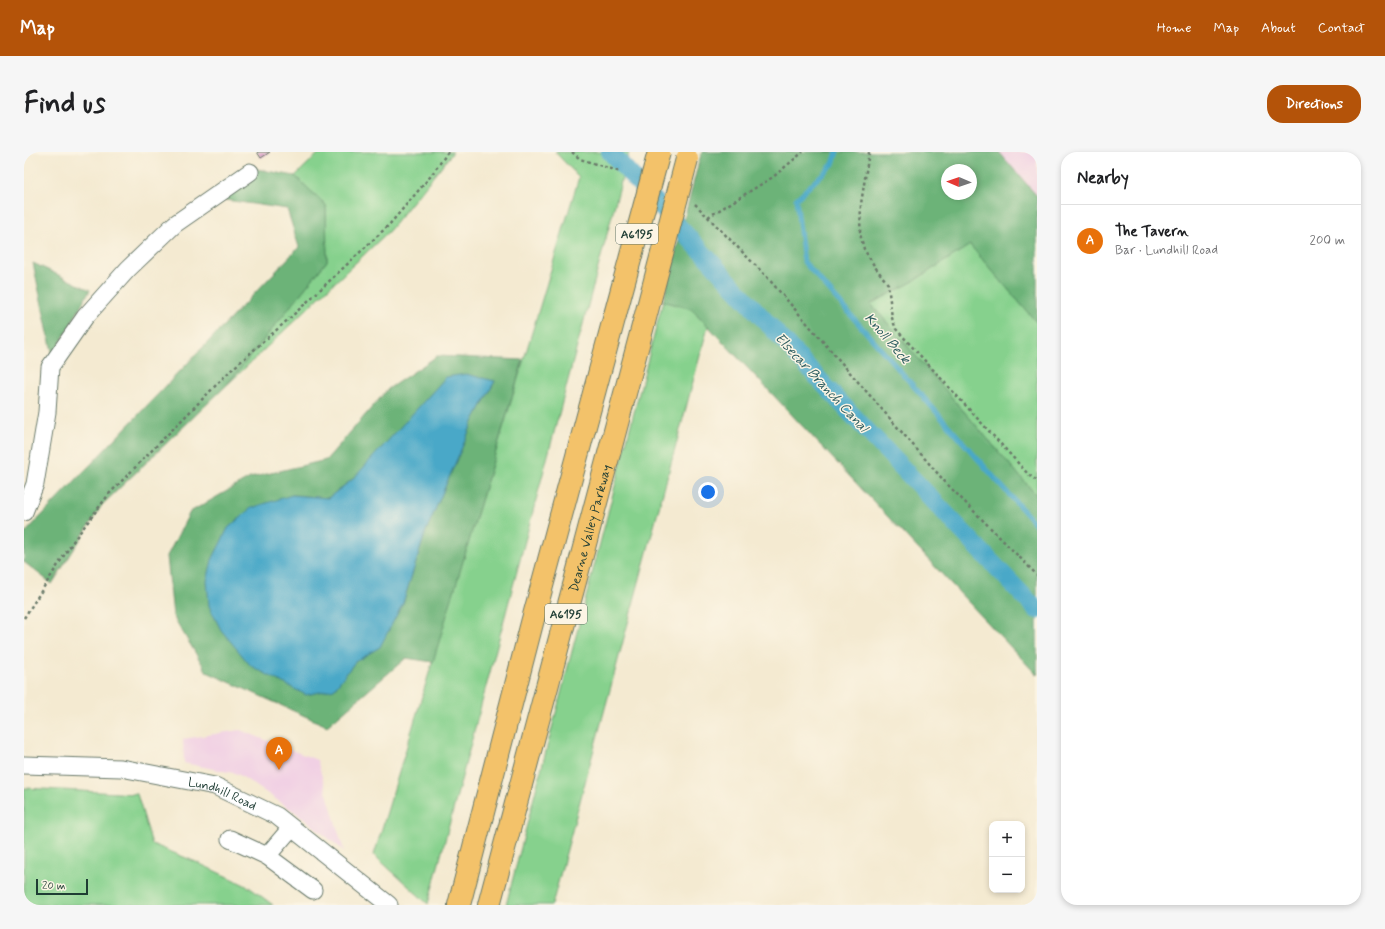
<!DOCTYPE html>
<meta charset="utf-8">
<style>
body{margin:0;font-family:Mynerve,sans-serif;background:#f6f6f6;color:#202124}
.controls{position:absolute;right:12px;bottom:12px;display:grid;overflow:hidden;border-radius:8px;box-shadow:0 2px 6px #0003}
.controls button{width:36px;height:36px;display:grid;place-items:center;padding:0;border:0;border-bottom:1px solid #e0e0e0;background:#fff;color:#202124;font:20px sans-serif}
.compass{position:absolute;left:917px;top:12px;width:36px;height:36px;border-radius:50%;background:#fff;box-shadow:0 2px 6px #0003;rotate:272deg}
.scale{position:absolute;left:12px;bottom:10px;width:52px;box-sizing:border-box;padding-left:4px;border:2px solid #1f3d34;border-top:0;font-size:11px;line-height:14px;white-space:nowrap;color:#1f3d34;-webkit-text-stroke:3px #fcf5e5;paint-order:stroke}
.you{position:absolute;left:684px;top:340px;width:14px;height:14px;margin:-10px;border:3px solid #fff;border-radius:50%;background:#1a73e8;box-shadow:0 0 0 6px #1a73e833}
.badge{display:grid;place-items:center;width:26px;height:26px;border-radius:50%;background:#b45309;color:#fff;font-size:13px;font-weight:700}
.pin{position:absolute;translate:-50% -33px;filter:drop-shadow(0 1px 2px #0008)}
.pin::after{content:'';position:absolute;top:21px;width:14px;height:12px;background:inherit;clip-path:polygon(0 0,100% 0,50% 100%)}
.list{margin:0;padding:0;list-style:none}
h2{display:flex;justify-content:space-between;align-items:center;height:52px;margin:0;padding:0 16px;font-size:17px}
h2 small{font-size:13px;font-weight:400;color:#757577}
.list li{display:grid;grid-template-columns:26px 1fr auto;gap:12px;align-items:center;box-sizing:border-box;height:72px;padding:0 16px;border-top:1px solid #e0e0e0}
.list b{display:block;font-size:15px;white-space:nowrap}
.list p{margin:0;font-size:13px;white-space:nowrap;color:#757577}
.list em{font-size:13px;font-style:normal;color:#757577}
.map{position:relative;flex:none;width:1013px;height:753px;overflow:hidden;border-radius:16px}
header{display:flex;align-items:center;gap:24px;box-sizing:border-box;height:56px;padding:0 20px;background:#b45309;color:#fff}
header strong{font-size:19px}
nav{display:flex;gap:22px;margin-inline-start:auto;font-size:14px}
.intro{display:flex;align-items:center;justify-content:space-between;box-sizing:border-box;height:96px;padding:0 24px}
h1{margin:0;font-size:28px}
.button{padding:10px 18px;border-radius:16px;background:#b45309;color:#fff;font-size:14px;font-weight:700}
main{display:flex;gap:24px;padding:0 24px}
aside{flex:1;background:#fff;border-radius:16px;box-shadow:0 2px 6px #0003}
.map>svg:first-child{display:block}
.built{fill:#f1d0e4}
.green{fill:#86d18d;stroke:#528760}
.forest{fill:#6cb378;stroke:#467856;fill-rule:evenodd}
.water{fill:#49a8c8;stroke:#34727e}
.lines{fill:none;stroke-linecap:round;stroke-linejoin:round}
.stream{stroke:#49a8c8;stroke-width:5}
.canal{stroke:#49a8c8;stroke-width:18}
.building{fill:#d592c3}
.minor-casing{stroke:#6a7a6b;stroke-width:19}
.highway-casing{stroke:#6a7a6b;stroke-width:24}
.path{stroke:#6a7a6b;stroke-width:2.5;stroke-dasharray:3 3;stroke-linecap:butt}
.minor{stroke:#fff;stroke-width:17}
.highway{stroke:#f3c26a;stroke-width:22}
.highway-bridge-casing{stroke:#6a7a6b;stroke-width:24;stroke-linecap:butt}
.highway-bridge{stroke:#f3c26a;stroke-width:22}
.labels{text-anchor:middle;stroke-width:3;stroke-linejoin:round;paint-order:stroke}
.shield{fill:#fcf5e5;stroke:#617469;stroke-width:1}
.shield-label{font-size:12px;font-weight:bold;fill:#1f3d34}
.street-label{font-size:13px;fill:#1f3d34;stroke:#fcf5e5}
.water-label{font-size:14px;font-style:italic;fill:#2c5d60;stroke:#fcf5e5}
</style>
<header>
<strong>Map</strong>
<nav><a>Home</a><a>Map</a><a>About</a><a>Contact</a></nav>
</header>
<div class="intro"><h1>Find us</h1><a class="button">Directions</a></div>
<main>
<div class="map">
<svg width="1013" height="753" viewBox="0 0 1013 753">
<rect width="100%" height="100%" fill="#fcf5e5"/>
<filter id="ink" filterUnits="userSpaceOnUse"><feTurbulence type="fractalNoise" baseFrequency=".025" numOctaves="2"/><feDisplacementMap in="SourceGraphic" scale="8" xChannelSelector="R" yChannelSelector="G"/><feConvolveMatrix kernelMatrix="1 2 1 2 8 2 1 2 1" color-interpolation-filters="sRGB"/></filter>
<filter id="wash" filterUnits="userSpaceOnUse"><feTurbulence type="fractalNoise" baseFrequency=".012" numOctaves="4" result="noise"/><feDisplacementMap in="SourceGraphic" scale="16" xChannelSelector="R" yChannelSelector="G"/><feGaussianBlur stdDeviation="0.9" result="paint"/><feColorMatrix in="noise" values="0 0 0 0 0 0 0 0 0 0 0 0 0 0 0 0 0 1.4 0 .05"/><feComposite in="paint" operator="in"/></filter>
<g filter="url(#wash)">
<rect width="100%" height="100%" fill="#f4ead1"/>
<!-- built -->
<g class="built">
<polygon points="975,0 1013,0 1013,44"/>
<polygon points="216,578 293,608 320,699 280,666 214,622 160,611 159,587"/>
</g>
<!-- green -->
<g class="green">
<polygon points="296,0 429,0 365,79 203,233 303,109 302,53 271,24"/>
<polygon points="531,0 605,0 404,752 350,703 555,25"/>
<polygon points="946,93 1013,171 1013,344 847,152 888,130"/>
<polygon points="639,149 668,157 684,174 528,753 482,753"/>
<polygon points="0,636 113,642 128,692 172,710 225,735 249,753 0,753"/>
</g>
<!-- forest -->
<g class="forest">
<path d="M678,0H975L1013,44V171L946,93L888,130L847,152L1013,344V523L668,157L639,149L675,9ZM923,18H947V42H923Z"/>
<polygon points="227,16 271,24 302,53 303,109 203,233 78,353 28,432 0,410 0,382 275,95 263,57 195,47"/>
<polygon points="9,111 66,138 29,204"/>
<path d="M413,204L499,208L409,510L382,506L303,574L183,520L149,464L143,404L166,360L226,326L302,308L364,237ZM471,229L449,270L402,379L379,451L356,494L331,510L310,537L268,343L304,346L329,327Z"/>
</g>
<!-- water -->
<polygon class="water" points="442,222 471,229 449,270 402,379 379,451 356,495 331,510 310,537 282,543 227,514 197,478 185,454 183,429 188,408 204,376 227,356 268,343 304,346 329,327 422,225"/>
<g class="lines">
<!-- stream -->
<polyline class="stream" points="813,0 809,12 772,47 780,110 1013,374"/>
<!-- canal -->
<polyline class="canal" points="586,0 816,250 1013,458"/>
</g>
<g id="blocks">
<!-- building -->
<polygon class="building" points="233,0 246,0 237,6"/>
</g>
</g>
<g filter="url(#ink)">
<use href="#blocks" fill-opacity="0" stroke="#6a7a6b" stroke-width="1"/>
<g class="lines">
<defs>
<g id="minor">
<polyline points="0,360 11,332 23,260 26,215 61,165 104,117 151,72 226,20"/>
<path id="s1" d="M0,613L97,616L191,634L253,664L365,753"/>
<polyline points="206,687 243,704 289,738"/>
<polyline points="243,704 267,676"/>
</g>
<g id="highway">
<polyline points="435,753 508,471 591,163"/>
<path id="s2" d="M465,753L620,170"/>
</g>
</defs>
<!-- minor casing -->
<use href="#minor" class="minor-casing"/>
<!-- highway casing -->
<use href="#highway" class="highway-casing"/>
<!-- path -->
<g class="path">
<polyline points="548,0 556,7 597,20"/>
<polyline points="845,0 837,52 836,82 840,97 851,115 864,132 868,166 872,177 1004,322 1013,329"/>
<polyline points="671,52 742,124 922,331 1013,423"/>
<polyline points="684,65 749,25 779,0"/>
<polyline points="0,466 50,388 85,342 205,220 267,165 365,73 406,25 424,0"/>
</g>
<!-- minor -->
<use href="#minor" class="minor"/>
<!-- highway -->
<use href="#highway" class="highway"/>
<defs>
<g id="highway-bridge">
<polyline points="591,163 635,0"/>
<polyline points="620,170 663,7"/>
</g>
</defs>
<!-- highway-bridge casing -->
<use href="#highway-bridge" class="highway-bridge-casing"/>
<!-- highway-bridge -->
<use href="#highway-bridge" class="highway-bridge"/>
</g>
</g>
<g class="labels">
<!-- shield labels -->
<g class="shield">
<rect x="592" y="72" width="42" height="20" rx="3"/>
<rect x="521" y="452" width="42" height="20" rx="3"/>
</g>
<g class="shield-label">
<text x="613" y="86">A6195</text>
<text x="542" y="466">A6195</text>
</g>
<!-- street labels -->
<g class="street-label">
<text dy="5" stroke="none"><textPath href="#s2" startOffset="390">Dearne Valley Parkway</textPath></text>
<text dy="5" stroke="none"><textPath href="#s1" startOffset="202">Lundhill Road</textPath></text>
</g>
<!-- water labels -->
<g class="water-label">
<text transform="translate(864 186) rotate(49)" y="5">Knoll Beck</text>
<text transform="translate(798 230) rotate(47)" y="5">Elsecar Branch Canal</text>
</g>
</g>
</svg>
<div class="controls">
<button>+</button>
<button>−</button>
</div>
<svg class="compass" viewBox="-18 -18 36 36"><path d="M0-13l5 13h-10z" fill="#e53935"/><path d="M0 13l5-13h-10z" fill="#757577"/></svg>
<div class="scale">20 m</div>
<div class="you"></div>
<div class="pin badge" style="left:255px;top:618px;background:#e8710a">A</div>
</div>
<aside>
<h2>Nearby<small></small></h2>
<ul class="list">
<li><span class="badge" style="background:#e8710a">A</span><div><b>The Tavern</b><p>Bar · Lundhill Road</p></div><em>200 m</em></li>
</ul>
</aside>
</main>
